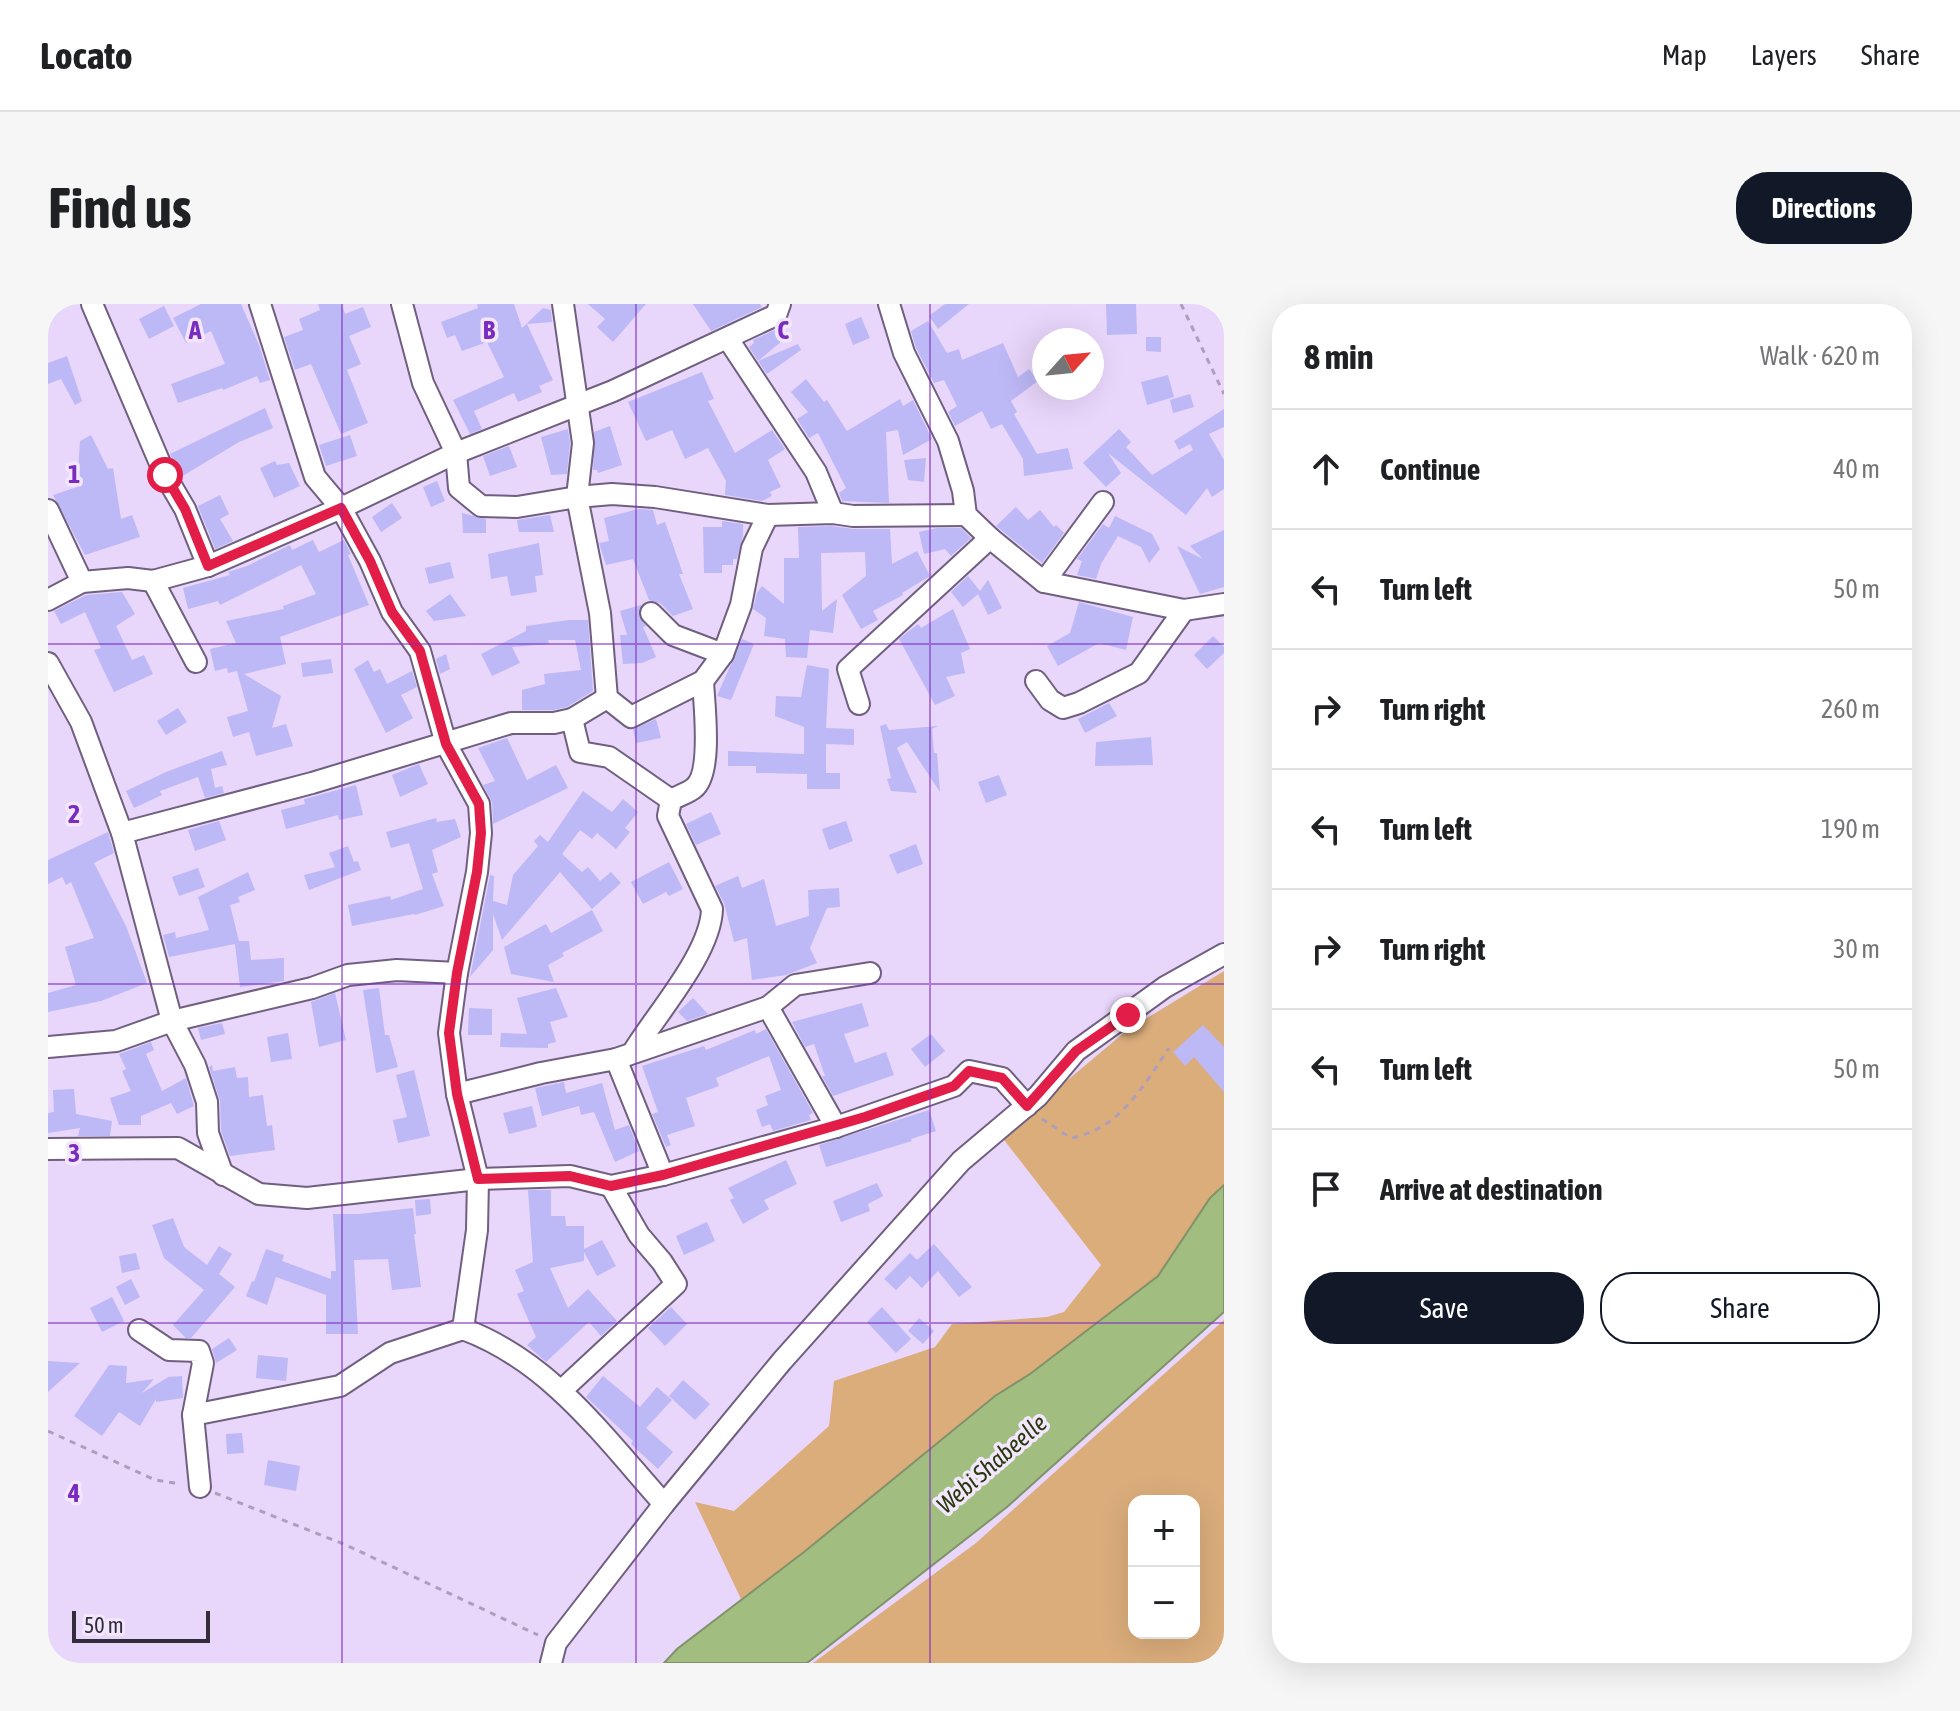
<!DOCTYPE html>
<meta charset="utf-8">
<style>
body{margin:0;font-family:"Asap Condensed",sans-serif;background:#f6f6f6;color:#202124}
.controls{position:absolute;right:24px;bottom:24px;display:grid;overflow:hidden;border-radius:16px;box-shadow:0 8px 32px #0002}
.controls button{width:72px;height:72px;display:grid;place-items:center;padding:0;border:0;border-bottom:2px solid #e0e0e0;background:#fff;color:#202124;font:40px sans-serif}
.compass{position:absolute;left:984px;top:24px;width:72px;height:72px;border-radius:50%;background:#fff;box-shadow:0 8px 32px #0002;rotate:63deg}
.scale{position:absolute;left:24px;bottom:20px;width:138px;box-sizing:border-box;padding-left:8px;border:4px solid #332c3a;border-top:0;font-size:22px;line-height:28px;white-space:nowrap;color:#332c3a;-webkit-text-stroke:6px #f2e7fd;paint-order:stroke}
.stop{position:absolute;width:24px;height:24px;margin:-18px;border:6px solid #e11d48;border-radius:50%;background:#fff}
.stop.end{background:#e11d48;border-color:#fff;box-shadow:0 2px 8px #0008}
.list{margin:0;padding:0;list-style:none}
h2{display:flex;justify-content:space-between;align-items:center;height:104px;margin:0;padding:0 32px;font-size:34px}
h2 small{font-size:26px;font-weight:400;color:#757577}
.list li{display:grid;grid-template-columns:52px 1fr auto;gap:24px;align-items:center;box-sizing:border-box;height:120px;padding:0 32px;border-top:2px solid #e0e0e0}
.list b{display:block;font-size:30px;white-space:nowrap}
.list em{font-size:26px;font-style:normal;color:#757577}
.actions{display:flex;gap:16px;padding:24px 32px}
.actions a{flex:1;padding:18px 0;border:2px solid #111827;border-radius:32px;text-align:center;font-size:28px;color:#111827}
.actions .main{background:#111827;color:#fff}
.icon{flex:none;width:44px;height:44px;fill:none;stroke:currentColor;stroke-width:2;stroke-linecap:round;stroke-linejoin:round}
.map{position:relative;flex:none;width:1176px;height:1359px;overflow:hidden;border-radius:32px}
header{display:flex;align-items:center;gap:48px;box-sizing:border-box;height:112px;padding:0 40px;background:#fff;border-bottom:2px solid #e0e0e0}
header strong{font-size:38px}
nav{display:flex;gap:44px;margin-inline-start:auto;font-size:28px}
.intro{display:flex;align-items:center;justify-content:space-between;box-sizing:border-box;height:192px;padding:0 48px}
h1{margin:0;font-size:56px}
.button{padding:20px 36px;border-radius:32px;background:#111827;color:#fff;font-size:28px;font-weight:700}
main{display:flex;gap:48px;padding:0 48px}
aside{flex:1;background:#fff;border-radius:32px;box-shadow:0 8px 32px #0002}
.map>svg:first-child{display:block}
.green{fill:#dbad7b;fill-rule:evenodd}
.water{fill:#a2bd80;stroke:#81926b;stroke-width:2}
.building{fill:#bdb8f6}
.lines{fill:none;stroke-linecap:round;stroke-linejoin:round}
.minor-casing{stroke:#705f7f;stroke-width:24}
.path{stroke:#ad9ebb;stroke-width:3;stroke-dasharray:6 6;stroke-linecap:butt}
.minor{stroke:#fff;stroke-width:20}
.route{stroke:#e11d48;stroke-width:10}
.grid{fill:none;stroke:#7b2cbf;stroke-width:2;stroke-opacity:0.55}
.labels{text-anchor:middle;stroke-width:7;stroke-linejoin:round;paint-order:stroke}
.water-label{font-size:24px;font-style:italic;fill:#28380c;stroke:#f2e7fd}
.grid-label{font-size:26px;text-anchor:middle;font-weight:bold;fill:#7b2cbf;stroke:#f2e7fd;stroke-width:7;stroke-linejoin:round;paint-order:stroke}
</style>
<header>
<strong>Locato</strong>
<nav><a>Map</a><a>Layers</a><a>Share</a></nav>
</header>
<div class="intro"><h1>Find us</h1><a class="button">Directions</a></div>
<main>
<div class="map">
<svg width="1176" height="1359" viewBox="0 0 1176 1359">
<rect width="100%" height="100%" fill="#e9d6fb"/>
<!-- green -->
<g class="green">
<polygon points="1176,667 1176,881 1162,895 1110,972 982,1070 947,1092 756,1248 693,1295 647,1198 686,1207 781,1122 786,1077 887,1043 904,1020 999,1013 1016,1008 1053,961 953,832 1078,727"/>
<path d="M1176,1016V1359H765L928,1239ZM1086,1197H1146V1329H1086Z"/>
</g>
<!-- water -->
<polygon class="water" points="1176,881 1176,1008 959,1203 759,1359 616,1359 629,1345 756,1248 947,1092 982,1070 1110,972 1162,894"/>
<!-- building -->
<g class="building">
<polygon points="153,0 193,0 211,41 222,76 212,79 209,72 175,86 174,84 130,99 123,80 177,60 163,27 138,39 125,14"/>
<polygon points="270,0 294,0 297,10 315,3 323,23 301,32 313,60 299,66 320,119 293,130 263,60 247,66 236,33 255,26 251,15 272,6"/>
<polygon points="429,0 466,0 474,24 495,4 503,6 504,18 479,20 505,76 491,82 494,88 470,98 466,89 426,107 434,125 422,130 405,96 456,73 439,38 414,47 407,31 399,34 393,18 430,4"/>
<polygon points="540,0 598,0 565,38 549,23 557,15"/>
<polygon points="645,0 712,0 714,3 663,27"/>
<polygon points="897,0 921,0 890,25 881,12"/>
<polygon points="1058,0 1088,0 1089,30 1059,31"/>
<polygon points="116,2 126,22 101,35 91,15"/>
<polygon points="813,13 822,34 805,41 797,20"/>
<polygon points="880,17 899,49 911,45 914,56 955,39 970,73 981,65 990,77 963,97 969,108 966,110 989,150 1020,144 1025,165 976,172 975,155 954,120 943,125 934,107 907,122 900,108 909,102 896,76 886,79 868,44 863,27"/>
<polygon points="735,22 741,31 710,57 701,43 706,39 705,36"/>
<polygon points="1098,33 1113,33 1113,48 1098,47"/>
<polygon points="750,40 753,46 719,70 710,57"/>
<polygon points="19,52 34,97 27,101 13,75 0,80 0,59"/>
<polygon points="654,68 666,95 660,97 687,149 724,126 737,145 720,156 733,183 722,188 724,192 714,197 677,191 678,177 660,144 637,155 624,126 598,137 580,98"/>
<polygon points="1120,71 1126,93 1099,101 1093,78"/>
<polygon points="758,75 776,98 779,96 799,127 852,95 855,102 865,96 884,135 855,151 850,126 838,128 841,199 794,197 791,189 798,184 770,129 761,134 749,115 760,108 743,88"/>
<polygon points="1142,90 1146,103 1125,109 1122,96"/>
<polygon points="217,104 225,124 191,138 133,173 122,150"/>
<polygon points="1176,105 1176,123 1161,130 1176,156 1176,185 1164,193 1159,184 1138,211 1060,149 1073,169 1058,183 1035,159 1071,125 1083,138 1078,143 1104,171 1145,146 1142,140 1131,146 1126,137"/>
<polygon points="562,122 574,161 550,169 549,166 545,166 546,128"/>
<polygon points="520,125 522,139 519,170 503,171 493,133"/>
<polygon points="43,131 60,165 65,164 73,215 84,211 92,233 37,251 5,191 29,183 32,137"/>
<polygon points="302,131 309,152 278,162 271,141"/>
<polygon points="461,142 469,163 442,172 435,152"/>
<polygon points="878,154 876,178 860,176 856,156"/>
<polygon points="227,157 229,161 241,159 252,182 226,194 212,164"/>
<polygon points="389,177 397,197 383,203 375,183"/>
<polygon points="172,191 181,210 172,215 185,237 167,245 150,202"/>
<polygon points="344,199 354,214 333,228 324,213"/>
<polygon points="968,203 980,216 992,206 1006,223 1008,221 1016,229 994,259 948,222"/>
<polygon points="590,205 605,206 609,221 617,218 635,270 631,270 645,305 625,312 612,299 601,296 585,255 558,261 551,239 561,237 556,214"/>
<polygon points="414,209 438,215 438,229 415,229"/>
<polygon points="502,211 506,228 471,228 469,216"/>
<polygon points="1067,212 1104,230 1112,245 1101,259 1093,243 1070,232 1053,260 1048,275 1029,271 1034,257 1029,255 1055,220 1061,224"/>
<polygon points="674,217 695,220 695,232 689,255 685,255 685,261 674,261 674,269 656,269 655,223 674,223"/>
<polygon points="784,222 805,225 842,225 844,260 869,247 882,272 854,289 855,291 825,307 830,316 813,325 794,291 818,272 817,248 773,249 774,307 789,295 785,329 762,326 759,354 738,353 737,335 716,332 718,314 705,305 709,289 714,282 736,300 736,254 751,254 750,223"/>
<polygon points="889,224 913,224 923,234 903,252 897,245 876,250 871,228"/>
<polygon points="1176,226 1176,283 1152,290 1129,242 1155,255 1142,242"/>
<polygon points="265,236 271,248 296,236 303,250 300,251 321,301 232,333 238,360 196,370 233,392 224,424 238,420 245,442 208,452 201,428 185,433 179,413 200,407 189,367 180,369 179,364 167,367 162,345 188,339 178,317 236,305 235,302 268,290 253,261 172,301 170,297 140,305 135,284 182,271 180,268 199,262 242,241 244,246"/>
<polygon points="491,239 495,271 487,272 489,288 463,292 459,272 443,275 440,250"/>
<polygon points="402,258 406,274 381,280 377,264"/>
<polygon points="920,272 932,287 940,276 954,304 940,311 930,290 915,303 903,288"/>
<polygon points="74,288 87,310 68,322 84,356 96,351 105,370 66,388 46,346 53,344 37,308 13,320 6,307 38,291"/>
<polygon points="402,290 418,312 386,317 378,307"/>
<polygon points="1031,298 1085,313 1078,346 1051,339 1010,362 999,342 1022,329"/>
<polygon points="593,301 591,313 598,322 595,323 608,353 594,359 575,360 572,331 579,331 572,307"/>
<polygon points="905,305 922,345 913,349 917,369 898,373 907,392 887,401 851,335 870,320 873,324"/>
<polygon points="521,316 540,316 545,387 519,403 505,406 474,406 474,386 497,380 496,370 533,366 527,336 500,336 501,340 464,343 472,359 444,372 433,350 478,327 478,322"/>
<polygon points="1165,332 1176,343 1176,349 1159,365 1146,351"/>
<polygon points="694,335 706,340 683,396 669,392"/>
<polygon points="398,350 402,365 392,370 388,355"/>
<polygon points="283,355 285,369 255,373 253,359"/>
<polygon points="320,356 326,368 332,365 339,380 364,367 369,383 353,391 365,414 338,429 306,365"/>
<polygon points="759,361 781,365 778,424 806,425 806,441 778,440 778,469 792,469 792,485 759,485 759,470 708,469 708,462 680,462 680,447 756,450 756,423 727,412 728,392 753,393"/>
<polygon points="1061,399 1069,412 1037,429 1030,415"/>
<polygon points="130,404 139,418 118,431 109,417"/>
<polygon points="608,415 613,434 588,439 585,425"/>
<polygon points="838,420 841,426 890,422 884,425 886,449 889,449 892,488 859,438 849,444 869,489 843,487 839,475 843,474 832,422"/>
<polygon points="1103,433 1105,461 1047,462 1048,438"/>
<polygon points="459,434 479,476 508,461 520,484 445,520 444,498 435,481 447,477 430,444"/>
<polygon points="174,447 179,461 163,465 167,484 174,482 176,489 157,494 150,473 112,487 114,491 86,504 78,487 118,468"/>
<polygon points="371,460 380,480 352,493 344,471"/>
<polygon points="951,471 959,491 938,499 930,478"/>
<polygon points="308,481 315,511 291,516 290,511 238,525 233,506 257,500 256,495"/>
<polygon points="535,487 564,508 575,495 590,508 577,524 582,528 568,545 549,529 544,535 532,526 514,550 534,568 540,563 552,577 563,568 573,579 544,605 512,568 454,636 445,610 445,646 422,673 442,571 446,572 445,597 459,601 465,571 490,542 486,537 492,531 500,538"/>
<polygon points="663,508 673,530 648,541 638,520"/>
<polygon points="388,514 389,518 407,515 413,533 384,546 390,568 384,570 396,602 367,611 366,610 304,622 300,601 342,592 343,596 375,585 361,539 343,544 338,528"/>
<polygon points="171,517 178,536 147,547 140,526"/>
<polygon points="798,517 805,537 781,546 774,525"/>
<polygon points="60,528 66,549 46,559 78,622 99,679 53,697 0,708 0,689 28,681 17,643 46,634 23,578 18,581 14,573 0,580 0,556"/>
<polygon points="868,540 875,560 849,570 841,551"/>
<polygon points="300,542 306,558 310,557 313,566 261,586 256,571 287,563 281,549"/>
<polygon points="621,558 635,585 621,592 618,588 595,600 583,578"/>
<polygon points="150,564 157,583 131,592 124,573"/>
<polygon points="200,568 207,586 190,593 192,598 182,601 191,637 201,637 203,656 236,654 236,677 192,683 187,640 121,653 115,631 127,628 128,634 161,626 150,593"/>
<polygon points="690,572 694,584 716,575 728,622 761,612 760,586 791,584 792,603 779,604 762,644 769,659 738,671 704,676 699,634 686,638 676,599 667,582"/>
<polygon points="544,606 555,627 514,649 516,652 500,661 506,678 463,670 456,643 498,620 503,629"/>
<polygon points="331,684 337,731 341,731 350,763 328,769 315,686"/>
<polygon points="508,684 520,713 502,718 508,738 500,740 500,744 452,743 453,729 479,730 469,694"/>
<polygon points="287,689 298,736 271,743 263,698"/>
<polygon points="645,694 660,710 639,717 630,708"/>
<polygon points="814,699 821,722 796,730 807,759 838,748 846,771 785,792 774,772 777,772 766,740 757,743 744,718"/>
<polygon points="421,704 444,705 444,731 420,731"/>
<polygon points="174,719 177,730 153,736 150,724"/>
<polygon points="1155,721 1176,743 1176,788 1146,753 1137,762 1125,748"/>
<polygon points="718,725 765,809 761,811 763,816 725,827 722,820 714,823 708,806 720,801 717,792 733,786 721,752 668,774 671,782 638,794 647,822 619,831 623,841 618,843 604,810 610,808 594,762 656,742 658,746 707,726 708,730"/>
<polygon points="240,729 244,755 223,758 219,733"/>
<polygon points="883,730 897,747 877,763 863,745"/>
<polygon points="103,738 106,746 98,750 114,787 138,774 146,802 129,810 123,799 93,812 93,821 71,821 62,794 83,787 74,767 78,765 71,750"/>
<polygon points="164,761 165,767 187,763 189,774 200,773 201,793 215,791 219,822 224,821 227,846 182,852 173,827 172,797 161,763"/>
<polygon points="366,766 382,832 350,839 345,816 359,813 348,771"/>
<polygon points="516,778 518,789 554,779 567,826 581,821 591,847 567,858 546,808 533,811 531,802 494,812 487,784"/>
<polygon points="26,785 28,810 64,817 62,832 30,832 32,824 0,829 0,809 6,808 5,786"/>
<polygon points="484,802 489,823 461,830 455,809"/>
<polygon points="881,806 888,827 863,835 864,837 778,863 771,841"/>
<polygon points="738,856 749,880 716,896 721,905 695,920 682,896 686,894 680,884"/>
<polygon points="829,879 835,892 820,900 822,907 793,918 785,897"/>
<polygon points="480,886 503,886 503,912 517,912 518,922 536,922 536,945 554,936 568,962 549,972 536,948 536,957 502,964 520,1004 540,985 569,1017 553,1032 541,1018 498,1058 479,1041 488,1033 469,990 476,987 467,966 485,958"/>
<polygon points="382,895 383,910 368,912 367,896"/>
<polygon points="365,904 368,930 366,930 373,983 344,986 340,955 306,956 310,1030 278,1030 278,991 228,973 219,1001 198,992 204,977 206,978 218,945 236,951 234,957 283,975 283,967 288,967 285,910 311,910"/>
<polygon points="125,914 136,943 159,961 171,942 184,950 171,970 187,983 143,1034 138,1034 125,1021 156,986 116,954 104,921"/>
<polygon points="659,918 667,937 636,951 628,932"/>
<polygon points="886,940 924,983 911,993 890,967 874,984 862,972 848,986 836,975 862,949 869,956"/>
<polygon points="88,949 92,965 74,969 71,952"/>
<polygon points="83,975 92,993 77,1001 68,983"/>
<polygon points="64,993 76,1017 54,1028 42,1004"/>
<polygon points="623,1003 639,1020 617,1042 600,1024"/>
<polygon points="834,1003 863,1035 848,1049 819,1018"/>
<polygon points="871,1014 886,1027 875,1040 860,1027"/>
<polygon points="181,1034 189,1046 168,1059 164,1045"/>
<polygon points="210,1051 240,1054 238,1077 208,1074"/>
<polygon points="0,1057 32,1059 0,1088"/>
<polygon points="61,1061 79,1062 78,1079 106,1075 94,1089 122,1072 121,1073 134,1072 135,1094 108,1098 108,1095 92,1122 71,1108 54,1132 26,1112"/>
<polygon points="555,1072 592,1103 609,1083 624,1096 598,1124 625,1148 610,1165 583,1140 585,1137 538,1093"/>
<polygon points="635,1076 662,1100 647,1116 621,1092"/>
<polygon points="194,1129 196,1149 179,1150 178,1130"/>
<polygon points="220,1156 252,1162 248,1187 216,1181"/>
</g>
<g class="lines">
<defs>
<g id="minor">
<polyline points="44,0 117,171 137,205 160,262"/>
<polyline points="354,0 375,79 408,149 411,184 433,202 469,203 529,193 564,190 607,193 720,211 785,209 805,212 918,211"/>
<polyline points="515,0 535,139 529,193 552,309 559,394 583,413 655,377 675,350 693,301 704,244 720,211"/>
<polyline points="841,0 856,49 900,137 915,187 918,211 942,234 996,278 1136,306 1176,300"/>
<polyline points="680,35 768,168 785,209"/>
<polyline points="0,206 34,278"/>
<polyline points="105,277 148,358"/>
<polyline points="996,278 1055,198"/>
<polyline points="0,296 34,278 80,274 105,277 160,262 293,204 408,149 565,87 728,11 732,0"/>
<polyline points="603,309 625,331 675,350"/>
<polyline points="0,359 33,418 74,529 124,717 147,761 159,798 160,829 175,871"/>
<polyline points="988,377 1002,396 1015,404 1031,399 1091,369 1136,306"/>
<polyline points="811,400 800,365 942,234"/>
<polyline points="524,415 532,448 561,453 623,496"/>
<polyline points="74,529 264,479 463,419 506,419 524,415 559,394"/>
<polyline points="720,703 788,823"/>
<polyline points="0,743 68,737 124,717 264,684 300,671 349,666 409,669"/>
<path d="M585,748C609,709 663,649 664,605L620,512L623,496C630,492 640,489 646,484C665,469 656,400 655,377"/>
<polyline points="568,755 615,871"/>
<polyline points="409,790 493,769 568,755 720,703 747,681 822,669"/>
<polyline points="0,845 130,844 211,890 259,894 430,875 522,872 563,882 615,871 788,823 906,782 921,767 954,774 979,802"/>
<path d="M415,1025C502,1057 556,1133 616,1200"/>
<polyline points="91,1026 121,1046 151,1047 155,1059 145,1111 152,1183"/>
<polyline points="514,1086 628,980 614,958 591,931 563,882"/>
<polyline points="145,1111 292,1082 342,1049 415,1025 429,926 430,875 409,790 401,729 409,669 429,568 433,529 431,500 398,440 372,347 344,308 322,257 293,204 267,173 212,0"/>
<polyline points="503,1359 508,1339 616,1200 734,1057 913,857 990,792 1028,747 1117,683 1176,650"/>
</g>
</defs>
<!-- minor casing -->
<use href="#minor" class="minor-casing"/>
<!-- path -->
<g class="path">
<polyline points="1133,0 1176,90"/>
<path d="M994,815L1023,834C1071,826 1096,781 1121,744"/>
<polyline points="0,1127 107,1176 133,1180"/>
<polyline points="167,1189 298,1241 490,1331"/>
</g>
<!-- minor -->
<use href="#minor" class="minor"/>
</g>
<g class="lines">
<!-- route -->
<polyline class="route" points="117,171 137,205 160,262 293,204 322,257 344,308 372,347 398,440 431,500 433,529 429,568 409,669 401,729 409,790 430,875 522,872 563,882 615,871 817,813 906,782 921,767 954,774 979,802 1028,747 1080,711"/>
</g>
<!-- grid -->
<path class="grid" d="M294,0V1359M588,0V1359M882,0V1359M0,340H1176M0,680H1176M0,1019H1176"/>
<g class="labels">
<!-- water labels -->
<g class="water-label">
<text transform="translate(944 1160) rotate(-41)" y="8">Webi Shabeelle</text>
</g>
</g>
<g class="grid-label">
<text x="147" y="35">A</text>
<text x="441" y="35">B</text>
<text x="735" y="35">C</text>
<text x="26" y="179">1</text>
<text x="26" y="519">2</text>
<text x="26" y="858">3</text>
<text x="26" y="1198">4</text>
</g>
</svg>
<div class="controls">
<button>+</button>
<button>−</button>
</div>
<svg class="compass" viewBox="-18 -18 36 36"><path d="M0-13l5 13h-10z" fill="#e53935"/><path d="M0 13l5-13h-10z" fill="#757577"/></svg>
<div class="scale">50 m</div>
<div class="stop" style="left:117px;top:171px"></div>
<div class="stop end" style="left:1080px;top:711px"></div>
</div>
<aside>
<h2>8 min<small>Walk · 620 m</small></h2>
<ul class="list">
<li><svg class="icon" aria-label="ahead" viewBox="0 0 24 24"><path d="M12 20V5M6 11l6-6 6 6"/></svg><div><b>Continue</b></div><em>40 m</em></li>
<li><svg class="icon" aria-label="left" viewBox="0 0 24 24"><path d="M17 20v-9H6M10 6l-5 5 5 5"/></svg><div><b>Turn left</b></div><em>50 m</em></li>
<li><svg class="icon" aria-label="right" viewBox="0 0 24 24"><path d="M7 20v-9h11M14 6l5 5-5 5"/></svg><div><b>Turn right</b></div><em>260 m</em></li>
<li><svg class="icon" aria-label="left" viewBox="0 0 24 24"><path d="M17 20v-9H6M10 6l-5 5 5 5"/></svg><div><b>Turn left</b></div><em>190 m</em></li>
<li><svg class="icon" aria-label="right" viewBox="0 0 24 24"><path d="M7 20v-9h11M14 6l5 5-5 5"/></svg><div><b>Turn right</b></div><em>30 m</em></li>
<li><svg class="icon" aria-label="left" viewBox="0 0 24 24"><path d="M17 20v-9H6M10 6l-5 5 5 5"/></svg><div><b>Turn left</b></div><em>50 m</em></li>
<li><svg class="icon" aria-label="arrive" viewBox="0 0 24 24"><path d="M6 21V4h12l-3 4 3 4H6"/></svg><div><b>Arrive at destination</b></div></li>
</ul>
<div class="actions"><a class="main">Save</a><a>Share</a></div>
</aside>
</main>
